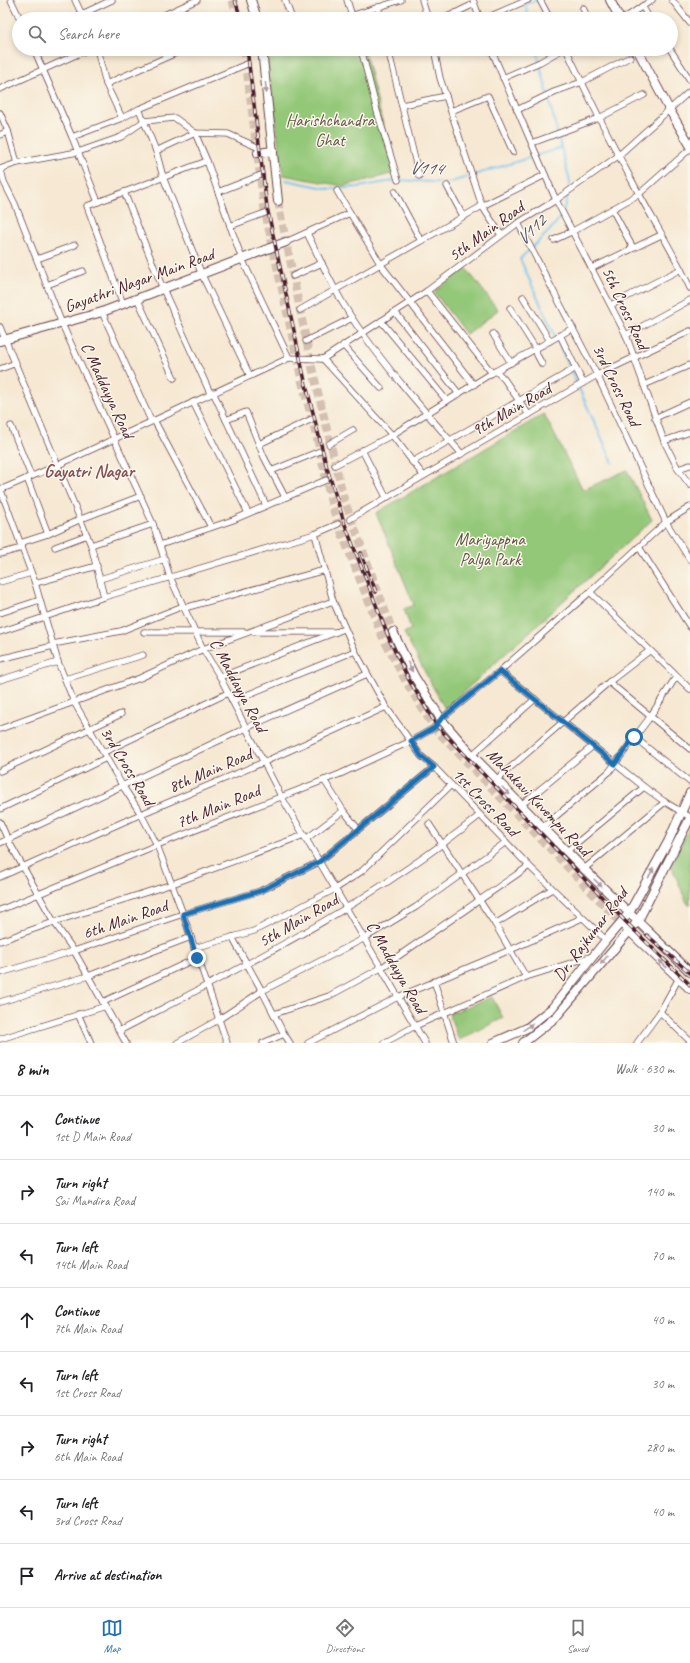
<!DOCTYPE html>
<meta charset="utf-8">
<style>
body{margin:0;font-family:Caveat,sans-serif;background:#f2f2f2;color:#202124}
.stop{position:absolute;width:12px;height:12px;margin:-9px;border:3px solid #1f6fb2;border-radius:50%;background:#fff}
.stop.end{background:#1f6fb2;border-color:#fff;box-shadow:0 1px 4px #0008}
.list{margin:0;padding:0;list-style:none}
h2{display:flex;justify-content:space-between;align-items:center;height:52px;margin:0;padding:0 16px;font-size:17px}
h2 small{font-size:13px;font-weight:400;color:#757577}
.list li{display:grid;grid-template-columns:26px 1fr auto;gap:12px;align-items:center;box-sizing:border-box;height:64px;padding:0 16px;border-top:1px solid #e0e0e0}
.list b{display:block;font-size:15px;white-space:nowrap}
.list p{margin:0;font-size:13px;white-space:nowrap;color:#757577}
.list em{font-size:13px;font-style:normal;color:#757577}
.icon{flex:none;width:22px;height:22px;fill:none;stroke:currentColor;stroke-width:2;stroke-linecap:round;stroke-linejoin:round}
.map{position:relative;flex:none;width:690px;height:1043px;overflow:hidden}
.search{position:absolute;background:#fff;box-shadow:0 2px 6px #0003;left:12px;right:12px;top:12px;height:44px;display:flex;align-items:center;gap:10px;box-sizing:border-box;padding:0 14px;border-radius:22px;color:#757577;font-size:15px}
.sheet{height:564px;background:#fff}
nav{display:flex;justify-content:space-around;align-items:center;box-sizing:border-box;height:56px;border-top:1px solid #e0e0e0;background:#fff;font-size:11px;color:#757577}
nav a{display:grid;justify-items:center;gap:2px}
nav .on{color:#1f6fb2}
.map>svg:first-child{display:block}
.green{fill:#94c879;stroke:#6f7452}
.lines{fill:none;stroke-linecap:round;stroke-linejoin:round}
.stream{stroke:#72c2ed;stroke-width:2}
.secondary-tunnel{stroke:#d4c0b1;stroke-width:8;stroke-dasharray:8 4;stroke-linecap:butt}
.street-casing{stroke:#643d44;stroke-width:7}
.secondary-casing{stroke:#643d44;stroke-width:10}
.street{stroke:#fff;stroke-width:5.5}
.secondary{stroke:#fff;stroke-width:8}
.rail-casing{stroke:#4a1f2b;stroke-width:3.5}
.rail{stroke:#fbf7ec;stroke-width:2;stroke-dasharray:6;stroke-linecap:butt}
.oneway{fill:#ae9aa0}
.route{stroke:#1f6fb2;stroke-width:5}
.labels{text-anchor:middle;stroke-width:3;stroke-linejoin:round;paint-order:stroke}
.park-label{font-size:17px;fill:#605242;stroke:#fbf7ec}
.street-label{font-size:17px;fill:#4a1f2b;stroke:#fbf7ec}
.water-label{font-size:18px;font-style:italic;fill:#565065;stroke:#fbf7ec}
.neighbourhood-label{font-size:18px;font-weight:bold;fill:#855158;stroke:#fbf7ec}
</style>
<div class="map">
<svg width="690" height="1043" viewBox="0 0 690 1043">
<rect width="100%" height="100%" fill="#fbf7ec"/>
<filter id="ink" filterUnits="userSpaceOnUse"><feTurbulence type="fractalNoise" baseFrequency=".025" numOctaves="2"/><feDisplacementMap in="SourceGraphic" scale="8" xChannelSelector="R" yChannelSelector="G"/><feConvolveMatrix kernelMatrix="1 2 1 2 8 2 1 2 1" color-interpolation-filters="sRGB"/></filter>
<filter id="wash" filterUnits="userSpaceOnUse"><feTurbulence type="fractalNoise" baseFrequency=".012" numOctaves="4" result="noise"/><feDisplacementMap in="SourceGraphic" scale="16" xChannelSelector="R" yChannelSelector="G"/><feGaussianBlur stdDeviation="0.9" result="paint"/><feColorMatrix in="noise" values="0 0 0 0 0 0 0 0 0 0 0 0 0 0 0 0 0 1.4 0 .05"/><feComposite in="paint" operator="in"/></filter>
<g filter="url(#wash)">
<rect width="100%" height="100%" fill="#f6e8d2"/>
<!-- green -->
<g class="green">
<polygon points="278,49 364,49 395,173 343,186 283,175 267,57"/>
<polygon points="466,268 498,310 466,334 434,292"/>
<polygon points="544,414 583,490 627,470 652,520 445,709 404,633 411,629 404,609 414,605 376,513"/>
<polygon points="690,827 690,906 687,903 671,865"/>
<polygon points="492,997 503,1018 459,1040 449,1014"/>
</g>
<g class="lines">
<!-- stream -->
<g class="stream">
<polyline points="529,19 525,4 538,0"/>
<polyline points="536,49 570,182 569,189"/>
<polyline points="286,180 330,189 358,187 398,180 448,183 561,148"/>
<path d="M568,193C563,226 541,237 520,259L613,463"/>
</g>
</g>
</g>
<g filter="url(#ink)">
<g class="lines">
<!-- secondary-tunnel -->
<g class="secondary-tunnel">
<polyline points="232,0 238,19"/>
<polyline points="244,49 264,207 302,382 320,451 331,503 338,524 382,636 406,682 434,728 621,923"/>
<polyline points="278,201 310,359 344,499 393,632"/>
</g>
<defs>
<g id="street">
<polyline points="11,0 20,19"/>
<polyline points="75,0 84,19"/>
<polyline points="285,0 292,19"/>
<polyline points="347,0 353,19"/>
<polyline points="422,0 428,19"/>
<polyline points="473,0 480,19"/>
<polyline points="540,0 550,19"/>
<polyline points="672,0 690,23"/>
<polyline points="642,6 650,19"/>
<polyline points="378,7 381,19"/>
<polyline points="583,8 588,19"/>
<polyline points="82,14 112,0"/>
<polyline points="155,19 197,0"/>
<polyline points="341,19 401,0"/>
<polyline points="443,19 474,4"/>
<polyline points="484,19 528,0"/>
<polyline points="623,19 652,0"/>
<polyline points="34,49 72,137 98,202"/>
<polyline points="97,49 106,84 122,118"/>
<polyline points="361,49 377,111 398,180"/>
<polyline points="388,49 419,176"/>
<polyline points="434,49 440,78 482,206 501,235"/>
<polyline points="491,49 556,200 626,335 664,441 678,469 690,485"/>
<path d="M566,49C589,98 613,146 639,194C656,225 675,255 690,288"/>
<polyline points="670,49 690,80"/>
<polyline points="503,78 540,62 563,49"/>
<polyline points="106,84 185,49"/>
<polyline points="0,89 89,49"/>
<polyline points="402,105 446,96"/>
<polyline points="139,109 156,151 163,177 202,275 250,376"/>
<polyline points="517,110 554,92 582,82 630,57"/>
<polyline points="451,111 488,96 513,152"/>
<polyline points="0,113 8,131 17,163"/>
<polyline points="195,133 207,161 242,259 289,358 323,359 395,312 427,291 518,223 556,200 618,156 690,91"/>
<polyline points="0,135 8,131"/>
<polyline points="72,137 122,118 139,109 247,64"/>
<polyline points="532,143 599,118 644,95"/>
<polyline points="156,151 195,133"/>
<polyline points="0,169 17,163 78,152 121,137 144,121 175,118 195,133 228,134 257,147"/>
<polyline points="1,170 4,182 15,204 62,324 153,524 170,577 203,649 220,677 281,796 425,1043"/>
<polyline points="447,186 463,216"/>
<polyline points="337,191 381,265 474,385"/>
<polyline points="124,192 163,289 210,393"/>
<polyline points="218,192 261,175"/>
<polyline points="395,192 421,241"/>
<polyline points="612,209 633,248"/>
<polyline points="518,223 597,375 666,522 690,560"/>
<polyline points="230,226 265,213"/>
<path d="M307,233C324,268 340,303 363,334C393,376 428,415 461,453"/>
<polyline points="554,240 573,231 639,194 690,149"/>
<polyline points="286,242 350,213"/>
<polyline points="37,259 75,245"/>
<polyline points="592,268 661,235"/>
<polyline points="293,276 322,263"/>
<polyline points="47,285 83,271"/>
<polyline points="427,291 492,373"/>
<polyline points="523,297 550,341"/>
<polyline points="137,298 174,378"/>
<polyline points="123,304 87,206 207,161"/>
<polyline points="611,305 681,269"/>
<polyline points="510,308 536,349 537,355 542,364"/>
<polyline points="300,310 482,206 545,175"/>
<polyline points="102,312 151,421"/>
<polyline points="395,312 459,394"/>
<polyline points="381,321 447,401"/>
<polyline points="0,327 91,545 104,597"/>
<polyline points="493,334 511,363"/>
<polyline points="560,335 583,383"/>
<polyline points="626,335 690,300"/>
<polyline points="306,341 352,318"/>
<polyline points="343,345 381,388"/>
<polyline points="323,359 392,435 423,475"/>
<polyline points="0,369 16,363"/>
<polyline points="496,371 504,379 529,415"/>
<polyline points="644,385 690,365"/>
<polyline points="213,392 266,505"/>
<polyline points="193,402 248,513"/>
<polyline points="655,418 690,402"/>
<polyline points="154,420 211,527"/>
<polyline points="226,420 246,412 264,457 285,497"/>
<polyline points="11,426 31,476"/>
<polyline points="664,441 690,432"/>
<polyline points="259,444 312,419"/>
<polyline points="329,444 353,430"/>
<polyline points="362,450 386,497"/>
<polyline points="412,462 576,368"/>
<polyline points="335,465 392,435 492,373 573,328"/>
<polyline points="678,469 690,465"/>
<polyline points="271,471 320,451"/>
<polyline points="27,478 48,534 81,519 141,496"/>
<polyline points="0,488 35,583 58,662 74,702 122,785 141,814 157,845 183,914 227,1043"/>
<polyline points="0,490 58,465 289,358"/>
<polyline points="350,519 597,375 690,331"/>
<polyline points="315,534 333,601 355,651 386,707 421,756 434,767 529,866 606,940"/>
<polyline points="20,543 48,534"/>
<polyline points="91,545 153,524"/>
<polyline points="160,545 233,520 326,480"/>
<polyline points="55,547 87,535"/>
<polyline points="639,547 690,627"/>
<polyline points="0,554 22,548"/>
<polyline points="100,579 165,559"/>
<polyline points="0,582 31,573"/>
<polyline points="35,583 97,566"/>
<polyline points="590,592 690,689"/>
<polyline points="184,608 325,570"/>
<polyline points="0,613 40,600"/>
<polyline points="0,632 104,597 315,534 338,524"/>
<polyline points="144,632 245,632"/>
<polyline points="254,632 336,632"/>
<polyline points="53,644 121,631 183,606"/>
<polyline points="0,659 53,646"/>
<polyline points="500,671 644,787 665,802 690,817"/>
<polyline points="220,677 344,629"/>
<polyline points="65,679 143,655"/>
<polyline points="0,680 58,662"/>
<polyline points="609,682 690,749"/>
<polyline points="232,701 355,651"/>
<polyline points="0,729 140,678 203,649 333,601"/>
<polyline points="634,737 690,782"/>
<polyline points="104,752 228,693"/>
<polyline points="472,755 535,699"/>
<polyline points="0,771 121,714"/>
<polyline points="324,780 343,810 358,829"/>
<polyline points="496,780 609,682 649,651"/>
<polyline points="521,805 593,746"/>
<polyline points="0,809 106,758"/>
<polyline points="0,822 8,840 54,922 74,951 126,1043"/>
<polyline points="429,824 495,924 526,977"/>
<polyline points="543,827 609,772 650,717 676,677"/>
<polyline points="306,839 343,811"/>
<polyline points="0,843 246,728 367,674"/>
<polyline points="567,851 644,787"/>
<polyline points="584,869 665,802"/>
<polyline points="0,877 141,814 264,762 386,707"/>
<polyline points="0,910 157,845 340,774 411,741 434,728 441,719 500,671 590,592 666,522 690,507"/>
<polyline points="495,924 552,889"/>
<polyline points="232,937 262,991 284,1034 290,1043"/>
<polyline points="0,941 54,922 172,884 304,835"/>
<polyline points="194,948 254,931 335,889 362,871 451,785"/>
<polyline points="0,973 74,951 183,914 260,891 319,862 434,767"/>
<polyline points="434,981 454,1043"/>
<polyline points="0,1002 88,976 191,937"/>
<polyline points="103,1002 197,958"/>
<polyline points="660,1012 690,1041"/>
<polyline points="78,1014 91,1043"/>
<polyline points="274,1014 329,996 381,968 529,866"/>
<path d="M119,1031C244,966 370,904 480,815"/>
<polyline points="0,1039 106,1006"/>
<polyline points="177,1043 218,1020 262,991 365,938 416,907 506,842"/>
<polyline points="263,1043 284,1034"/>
<polyline points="308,1043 398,997 510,950 582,918"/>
<polyline points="384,1043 415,1026 526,977 593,956"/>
<polyline points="637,1043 660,1012 679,978"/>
</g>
<g id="secondary">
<polyline points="251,0 257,19"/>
<polyline points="610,0 620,19"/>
<polyline points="262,49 278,201"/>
<polyline points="637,49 669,109 690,145"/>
<polyline points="258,153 273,151"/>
<polyline points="0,341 102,312 286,242"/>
<polyline points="393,632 414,676 441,719 472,755 584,869 690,972"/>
<polyline points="625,927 690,989"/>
<polyline points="493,1043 527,1028 552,1008 606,940 629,913 668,842 690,793"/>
<polyline points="523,1043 556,1017 638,921 690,818"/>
</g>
</defs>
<!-- street casing -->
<use href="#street" class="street-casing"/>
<!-- secondary casing -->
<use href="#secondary" class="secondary-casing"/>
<!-- street -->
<use href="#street" class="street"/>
<!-- secondary -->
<use href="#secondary" class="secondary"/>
<defs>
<g id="rail">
<polyline points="235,0 241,19"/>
<polyline points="247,49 267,207 305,381 327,468 344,522 390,641 409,680 437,726 624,920 690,985"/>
<polyline points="361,553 376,592"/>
<polyline points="647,935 690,973"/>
</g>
</defs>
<!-- rail casing -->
<use href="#rail" class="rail-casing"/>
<!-- rail -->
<use href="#rail" class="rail"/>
</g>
<!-- one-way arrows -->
<defs><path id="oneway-solid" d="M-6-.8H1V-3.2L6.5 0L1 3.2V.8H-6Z"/></defs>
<g class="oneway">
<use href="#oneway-solid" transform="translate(266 88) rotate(84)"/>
<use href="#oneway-solid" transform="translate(410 667) rotate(64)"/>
<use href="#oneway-solid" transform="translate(506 791) rotate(45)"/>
<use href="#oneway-solid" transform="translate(651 873) rotate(-61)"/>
<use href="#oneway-solid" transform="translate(598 883) rotate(44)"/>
<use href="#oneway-solid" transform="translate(604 960) rotate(130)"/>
<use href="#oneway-solid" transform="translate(663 964) rotate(-136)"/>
<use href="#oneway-solid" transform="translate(528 1027) rotate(-35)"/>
</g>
</g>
<g class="lines" filter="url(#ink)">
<!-- route -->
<polyline class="route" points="197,958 183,914 260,891 319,862 434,767 421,756 411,741 434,728 441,719 500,671 615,764 634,737"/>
</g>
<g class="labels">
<!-- park labels -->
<g class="park-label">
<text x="330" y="126">Harishchandra<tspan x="330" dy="20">Ghat</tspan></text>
<text x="490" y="545">Mariyappna<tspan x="490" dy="20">Palya Park</tspan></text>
</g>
<!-- street labels -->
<g class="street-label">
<text transform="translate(486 231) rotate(-36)" y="6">5th Main Road</text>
<text transform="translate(139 280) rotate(-20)" y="6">Gayathri Nagar Main Road</text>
<text transform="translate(626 308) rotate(65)" y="6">5th Cross Road</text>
<text transform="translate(617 385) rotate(64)" y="6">3rd Cross Road</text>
<text transform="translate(108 390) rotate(65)" y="6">C Maddayya Road</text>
<text transform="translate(511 409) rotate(-30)" y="6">9th Main Road</text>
<text transform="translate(239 685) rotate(62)" y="6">C Maddayya Road</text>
<text transform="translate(128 766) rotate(59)" y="6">3rd Cross Road</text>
<text transform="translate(210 770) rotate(-23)" y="6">8th Main Road</text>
<text transform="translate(486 802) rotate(46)" y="6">1st Cross Road</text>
<text transform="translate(539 802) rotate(46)" y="6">Mahakavi Kuvempu Road</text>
<text transform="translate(218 806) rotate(-22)" y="6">7th Main Road</text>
<text transform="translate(125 919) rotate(-19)" y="6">6th Main Road</text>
<text transform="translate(298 920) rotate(-30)" y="6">5th Main Road</text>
<text transform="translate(590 934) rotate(-53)" y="6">Dr. Rajkumar Road</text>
<text transform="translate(397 967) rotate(60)" y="6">C Maddayya Road</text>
</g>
<!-- water labels -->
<g class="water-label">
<text transform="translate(426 168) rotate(2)" y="6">V114</text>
<text transform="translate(531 230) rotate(-45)" y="6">V112</text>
</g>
<!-- neighbourhood labels -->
<g class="neighbourhood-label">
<text x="89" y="477">Gayatri Nagar</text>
</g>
</g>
</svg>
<div class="stop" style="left:634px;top:737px"></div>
<div class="stop end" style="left:197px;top:958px"></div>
<div class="search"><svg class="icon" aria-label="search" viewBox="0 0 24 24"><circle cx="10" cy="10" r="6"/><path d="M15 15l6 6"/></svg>Search here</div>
</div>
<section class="sheet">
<h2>8 min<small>Walk · 630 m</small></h2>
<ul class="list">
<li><svg class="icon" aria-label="ahead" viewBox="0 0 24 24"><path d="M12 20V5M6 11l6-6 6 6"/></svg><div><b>Continue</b><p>1st D Main Road</p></div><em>30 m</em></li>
<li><svg class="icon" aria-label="right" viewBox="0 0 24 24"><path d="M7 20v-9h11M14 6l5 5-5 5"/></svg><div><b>Turn right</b><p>Sai Mandira Road</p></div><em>140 m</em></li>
<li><svg class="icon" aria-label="left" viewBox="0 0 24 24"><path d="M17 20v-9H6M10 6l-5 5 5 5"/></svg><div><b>Turn left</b><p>14th Main Road</p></div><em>70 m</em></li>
<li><svg class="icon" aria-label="ahead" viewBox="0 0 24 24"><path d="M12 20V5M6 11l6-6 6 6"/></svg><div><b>Continue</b><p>7th Main Road</p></div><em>40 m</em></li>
<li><svg class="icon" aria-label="left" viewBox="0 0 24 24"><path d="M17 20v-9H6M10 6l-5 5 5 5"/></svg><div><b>Turn left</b><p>1st Cross Road</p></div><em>30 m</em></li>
<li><svg class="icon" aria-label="right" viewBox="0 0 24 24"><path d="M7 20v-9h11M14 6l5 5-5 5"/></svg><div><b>Turn right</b><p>6th Main Road</p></div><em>280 m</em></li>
<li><svg class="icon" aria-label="left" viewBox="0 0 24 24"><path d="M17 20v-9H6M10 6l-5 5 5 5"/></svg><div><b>Turn left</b><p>3rd Cross Road</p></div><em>40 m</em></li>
<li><svg class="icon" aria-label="arrive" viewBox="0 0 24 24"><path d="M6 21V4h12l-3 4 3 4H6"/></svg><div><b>Arrive at destination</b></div></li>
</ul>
</section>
<nav>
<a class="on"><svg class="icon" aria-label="map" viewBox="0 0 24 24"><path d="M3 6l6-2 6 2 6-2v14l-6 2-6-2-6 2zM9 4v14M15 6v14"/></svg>Map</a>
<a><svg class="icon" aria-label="directions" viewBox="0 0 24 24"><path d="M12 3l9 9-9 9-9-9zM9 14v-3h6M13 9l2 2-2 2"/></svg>Directions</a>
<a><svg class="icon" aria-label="saved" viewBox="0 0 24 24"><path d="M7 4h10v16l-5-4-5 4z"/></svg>Saved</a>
</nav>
